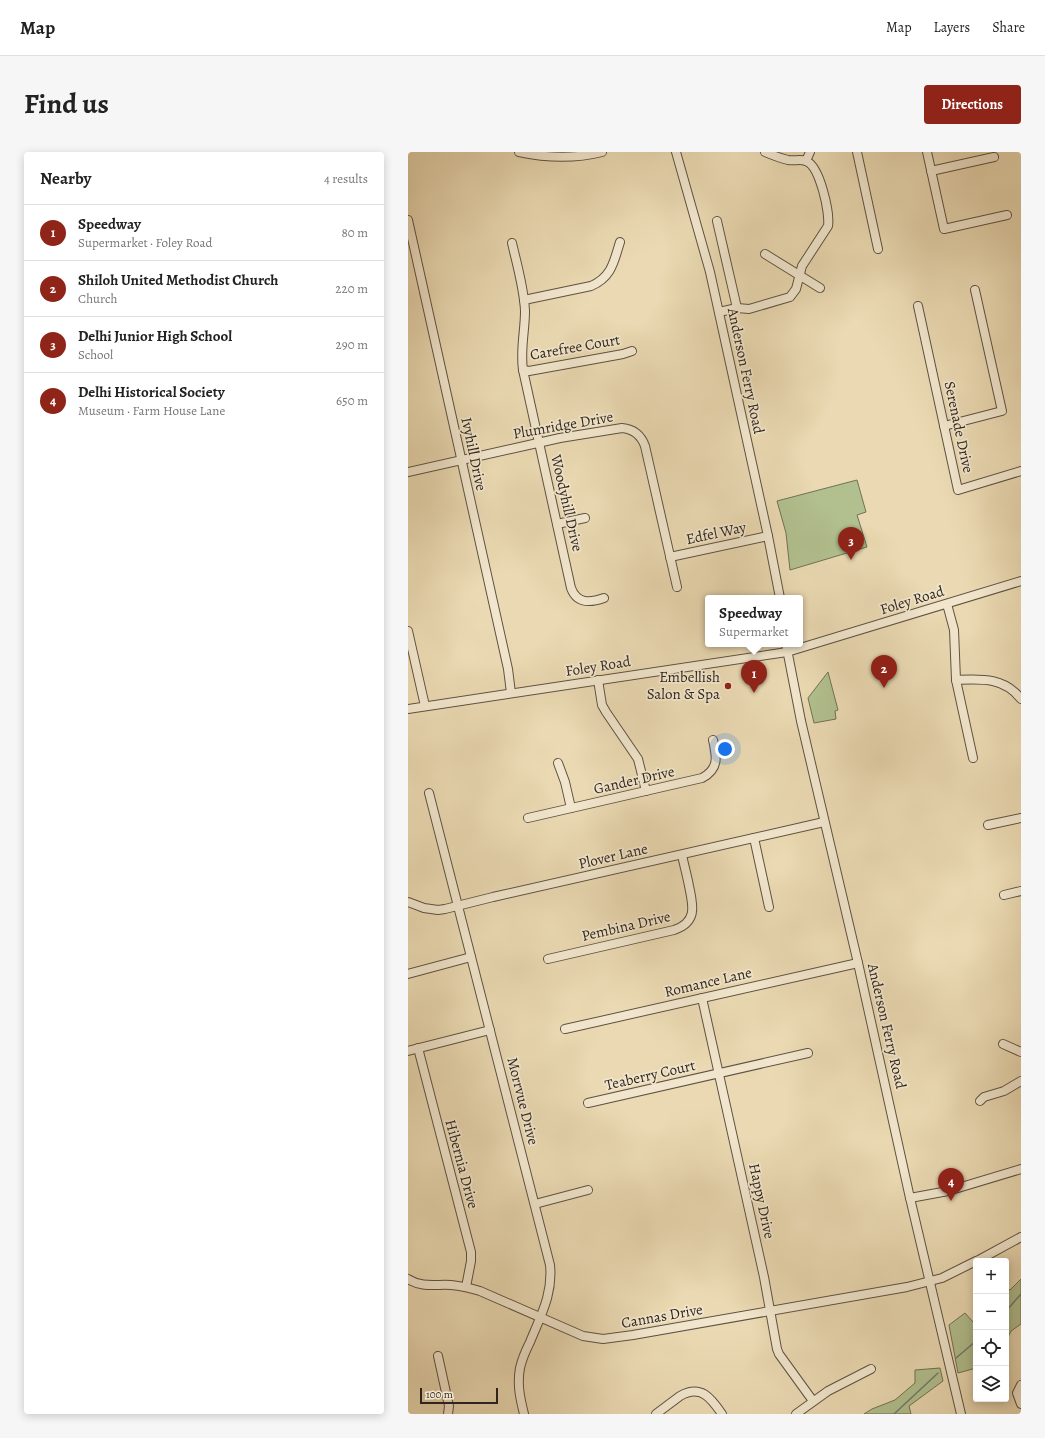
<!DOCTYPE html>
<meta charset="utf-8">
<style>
body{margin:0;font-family:Alegreya,serif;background:#f6f6f6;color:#222}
.controls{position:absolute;right:12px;bottom:12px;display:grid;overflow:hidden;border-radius:4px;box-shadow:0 2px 10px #0003}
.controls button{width:36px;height:36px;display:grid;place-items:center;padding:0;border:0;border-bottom:1px solid #e0e0e0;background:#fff;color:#222;font:20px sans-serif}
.scale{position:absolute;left:12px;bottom:10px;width:78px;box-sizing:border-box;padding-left:4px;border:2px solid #2f251c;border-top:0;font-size:11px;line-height:14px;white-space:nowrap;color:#2f251c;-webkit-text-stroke:3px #f1e6cd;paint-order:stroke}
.you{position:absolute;left:317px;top:597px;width:14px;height:14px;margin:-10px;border:3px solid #fff;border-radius:50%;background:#1a73e8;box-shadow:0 0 0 6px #1a73e833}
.badge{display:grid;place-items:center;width:26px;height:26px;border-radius:50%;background:#8f2418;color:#fff;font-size:13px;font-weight:700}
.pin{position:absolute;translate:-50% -33px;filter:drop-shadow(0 1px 2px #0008)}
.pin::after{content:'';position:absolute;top:21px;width:14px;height:12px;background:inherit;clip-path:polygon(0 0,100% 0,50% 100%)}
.popup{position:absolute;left:297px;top:443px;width:98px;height:52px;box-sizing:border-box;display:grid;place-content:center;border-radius:4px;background:#fff;filter:drop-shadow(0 1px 3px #0005);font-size:13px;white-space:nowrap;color:#767676}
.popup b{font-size:15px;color:#222}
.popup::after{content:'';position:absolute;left:50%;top:100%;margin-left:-8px;border:8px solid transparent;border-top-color:#fff}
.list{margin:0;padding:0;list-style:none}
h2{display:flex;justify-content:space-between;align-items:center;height:52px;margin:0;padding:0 16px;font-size:17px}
h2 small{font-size:13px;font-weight:400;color:#767676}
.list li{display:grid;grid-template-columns:26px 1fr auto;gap:12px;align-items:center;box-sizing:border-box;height:56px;padding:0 16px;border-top:1px solid #e0e0e0}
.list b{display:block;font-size:15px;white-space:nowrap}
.list p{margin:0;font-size:13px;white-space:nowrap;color:#767676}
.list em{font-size:13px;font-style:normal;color:#767676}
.icon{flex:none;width:22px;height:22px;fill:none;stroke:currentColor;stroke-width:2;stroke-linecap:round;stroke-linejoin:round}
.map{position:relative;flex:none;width:613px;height:1262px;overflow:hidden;border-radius:4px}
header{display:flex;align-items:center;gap:24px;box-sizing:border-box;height:56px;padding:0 20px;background:#fff;border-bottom:1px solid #e0e0e0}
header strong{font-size:19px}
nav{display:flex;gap:22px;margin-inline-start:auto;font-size:14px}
.intro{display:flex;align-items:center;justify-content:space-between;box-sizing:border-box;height:96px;padding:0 24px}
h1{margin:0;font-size:28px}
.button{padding:10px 18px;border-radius:4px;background:#8f2418;color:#fff;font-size:14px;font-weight:700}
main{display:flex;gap:24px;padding:0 24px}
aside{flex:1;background:#fff;border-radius:4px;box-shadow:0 2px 10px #0003}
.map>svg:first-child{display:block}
.green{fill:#b2c08f;stroke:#707256}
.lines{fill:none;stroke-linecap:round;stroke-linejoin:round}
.stream{stroke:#6e7e73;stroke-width:1.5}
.minor-casing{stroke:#5e5242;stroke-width:10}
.minor{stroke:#f1e6cd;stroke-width:8}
.poi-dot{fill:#8f2418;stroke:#f1e6cd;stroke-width:1.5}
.labels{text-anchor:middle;stroke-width:3.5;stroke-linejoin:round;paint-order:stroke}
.street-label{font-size:15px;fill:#2f251c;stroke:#f1e6cd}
.poi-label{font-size:15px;fill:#2f251c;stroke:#f1e6cd;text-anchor:end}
</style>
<header>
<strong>Map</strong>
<nav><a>Map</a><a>Layers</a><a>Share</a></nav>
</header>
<div class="intro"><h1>Find us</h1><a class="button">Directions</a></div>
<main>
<aside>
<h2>Nearby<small>4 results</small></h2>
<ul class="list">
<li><span class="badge">1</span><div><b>Speedway</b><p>Supermarket · Foley Road</p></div><em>80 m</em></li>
<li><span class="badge">2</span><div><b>Shiloh United Methodist Church</b><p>Church</p></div><em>220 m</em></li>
<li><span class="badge">3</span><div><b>Delhi Junior High School</b><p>School</p></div><em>290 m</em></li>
<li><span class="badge">4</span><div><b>Delhi Historical Society</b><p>Museum · Farm House Lane</p></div><em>650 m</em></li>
</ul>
</aside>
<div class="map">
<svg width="613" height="1262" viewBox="0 0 613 1262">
<rect width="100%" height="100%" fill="#ead9b2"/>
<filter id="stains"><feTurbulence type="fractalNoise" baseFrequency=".005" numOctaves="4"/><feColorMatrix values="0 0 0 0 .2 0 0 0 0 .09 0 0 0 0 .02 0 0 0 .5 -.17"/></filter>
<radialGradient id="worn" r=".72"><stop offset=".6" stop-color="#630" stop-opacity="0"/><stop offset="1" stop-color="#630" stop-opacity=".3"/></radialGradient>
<!-- green -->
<g class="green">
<polygon points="449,328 458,360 449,363 459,395 382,418 378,381 369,349"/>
<polygon points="420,520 430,558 427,559 428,567 406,571 400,546"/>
<polygon points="613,1127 613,1172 603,1179 598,1189 598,1139 600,1137 602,1138"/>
<polygon points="557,1161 565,1170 568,1167 568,1216 550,1221 541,1173"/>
<polygon points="532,1216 535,1229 501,1254 503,1262 456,1262 464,1257 487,1248 507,1231 507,1218"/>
</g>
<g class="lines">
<!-- stream -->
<g class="stream">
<polyline points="598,1159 613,1142"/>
<polyline points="548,1206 568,1189"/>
<polyline points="486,1262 530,1221"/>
</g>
<defs>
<g id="minor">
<path d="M111,0C139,6 166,7 194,0"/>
<polyline points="268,0 302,120 360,384 372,446"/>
<polyline points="449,0 470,97"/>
<polyline points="519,0 536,77 599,63"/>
<polyline points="398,9 402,0"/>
<polyline points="523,19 586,5"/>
<polyline points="0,68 100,517 103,541"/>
<polyline points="309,69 329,156"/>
<path d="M104,91C109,113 116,136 117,159C117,179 112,198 115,218L163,436C169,452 182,451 196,446"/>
<polyline points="357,102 412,136"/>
<path d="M116,148L183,134C204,125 206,109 212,90"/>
<polyline points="510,154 550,338 613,319"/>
<path d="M311,160L329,156L341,157L382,145L388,137L394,114L420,74C422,61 412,14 398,9C393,7 386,9 380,8C372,6 364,3 357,0"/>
<polyline points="115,218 121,219 215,202 224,199"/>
<polyline points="536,274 594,259 567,138"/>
<path d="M0,320L152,286L214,276C225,277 233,283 237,294L269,435"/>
<polyline points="149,372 177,366"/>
<polyline points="262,405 360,384"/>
<polyline points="539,452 546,478 548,528 565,606"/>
<polyline points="0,479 17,554"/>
<polyline points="378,492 393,569 450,811 502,1046 553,1262"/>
<polyline points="190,528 194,553 198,560 230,607 238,639"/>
<path d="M548,528C573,527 596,525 613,547"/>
<polyline points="0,557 379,500 613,429"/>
<polyline points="150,611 157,630 163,656"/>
<path d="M21,641L142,1113C145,1142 133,1163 122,1190C118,1198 114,1207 112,1216C109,1232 112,1246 116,1262"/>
<path d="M120,666L294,626C311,617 309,605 305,588"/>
<polyline points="580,673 613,666"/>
<polyline points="346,686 361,755"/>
<polyline points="596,743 613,739"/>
<polyline points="0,750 16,756 30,758 37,757 85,745 416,670"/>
<path d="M140,807L266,778C290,770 285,753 281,734C279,723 276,713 274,703"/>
<polyline points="0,822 63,805"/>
<polyline points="294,846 356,1125 369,1197 371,1202 405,1249"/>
<polyline points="157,877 450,811"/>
<polyline points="595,892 613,900"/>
<polyline points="10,896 63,1100 63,1109 58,1135"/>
<polyline points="0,899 82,878"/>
<polyline points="572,949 576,945 596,939 613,929"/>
<polyline points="180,951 400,901"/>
<polyline points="502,1046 540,1039 613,1017"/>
<polyline points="127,1052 180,1038"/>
<polyline points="569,1109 613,1085"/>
<path d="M0,1127C14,1136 28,1132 43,1133C53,1134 62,1136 72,1139L175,1184L195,1187L225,1183L499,1135L534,1126L568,1109"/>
<polyline points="30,1204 41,1254 40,1262"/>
<polyline points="613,1233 609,1241 613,1252"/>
<path d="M248,1262L272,1244C293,1232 303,1246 314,1262"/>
<polyline points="388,1262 420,1239 463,1217"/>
</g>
</defs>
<!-- minor casing -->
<use href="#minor" class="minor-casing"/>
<!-- minor -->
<use href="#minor" class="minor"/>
</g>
<!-- markers -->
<circle class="poi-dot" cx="320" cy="534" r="4"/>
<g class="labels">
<!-- street labels -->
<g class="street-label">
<text transform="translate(167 195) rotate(-10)" y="5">Carefree Court</text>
<text transform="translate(338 219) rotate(78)" y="5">Anderson Ferry Road</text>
<text transform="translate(155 273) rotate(-10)" y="5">Plumridge Drive</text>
<text transform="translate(551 275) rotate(78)" y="5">Serenade Drive</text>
<text transform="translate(66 302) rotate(78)" y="5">Ivyhill Drive</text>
<text transform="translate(159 351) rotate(77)" y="5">Woodyhill Drive</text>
<text transform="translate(308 381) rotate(-12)" y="5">Edfel Way</text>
<text transform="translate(504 448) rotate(-17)" y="5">Foley Road</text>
<text transform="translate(190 514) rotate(-9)" y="5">Foley Road</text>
<text transform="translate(226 628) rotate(-13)" y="5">Gander Drive</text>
<text transform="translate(205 704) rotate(-13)" y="5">Plover Lane</text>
<text transform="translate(218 774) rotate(-13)" y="5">Pembina Drive</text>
<text transform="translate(300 830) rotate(-13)" y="5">Romance Lane</text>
<text transform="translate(479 874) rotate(77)" y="5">Anderson Ferry Road</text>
<text transform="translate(242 923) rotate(-13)" y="5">Teaberry Court</text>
<text transform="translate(115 949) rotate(76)" y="5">Morrvue Drive</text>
<text transform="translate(54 1012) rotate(75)" y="5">Hibernia Drive</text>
<text transform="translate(354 1049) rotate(78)" y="5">Happy Drive</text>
<text transform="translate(254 1164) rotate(-10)" y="5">Cannas Drive</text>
</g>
<!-- poi labels -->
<g class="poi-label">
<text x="312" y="530">Embellish<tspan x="312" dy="17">Salon &amp; Spa</tspan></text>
</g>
</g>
<rect width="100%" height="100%" filter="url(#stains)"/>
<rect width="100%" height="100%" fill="url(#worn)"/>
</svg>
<div class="controls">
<button>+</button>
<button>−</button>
<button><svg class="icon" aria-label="locate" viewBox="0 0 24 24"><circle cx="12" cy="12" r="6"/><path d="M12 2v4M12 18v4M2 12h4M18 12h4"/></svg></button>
<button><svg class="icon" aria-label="layers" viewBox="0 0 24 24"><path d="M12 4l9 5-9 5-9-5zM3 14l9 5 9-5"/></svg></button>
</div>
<div class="scale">100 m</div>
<div class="you"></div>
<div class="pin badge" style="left:346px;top:541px">1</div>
<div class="popup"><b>Speedway</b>Supermarket</div>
<div class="pin badge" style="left:476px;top:536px">2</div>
<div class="pin badge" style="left:443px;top:408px">3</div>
<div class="pin badge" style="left:543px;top:1049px">4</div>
</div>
</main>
